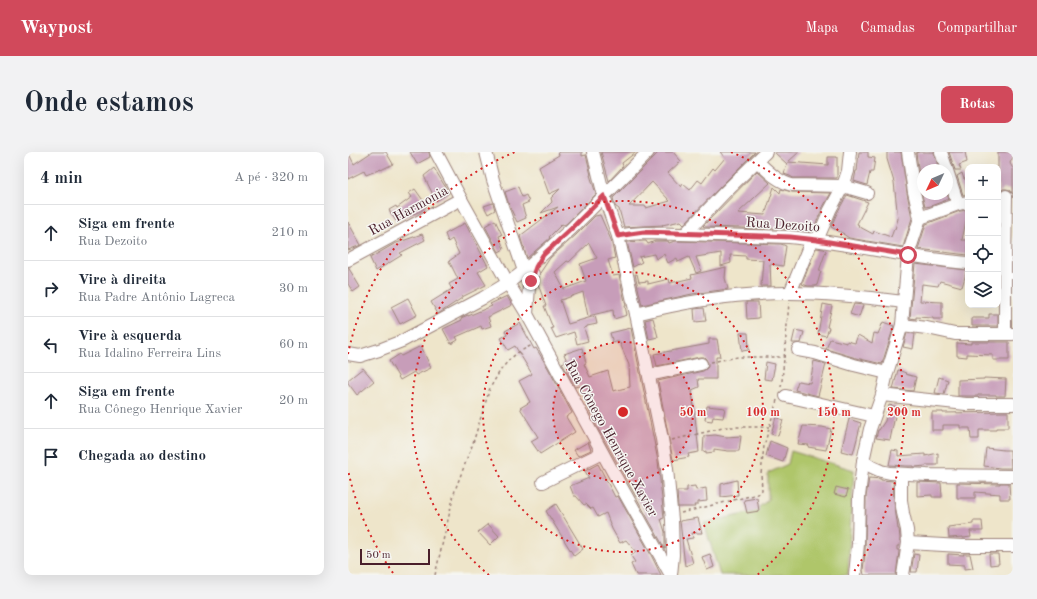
<!DOCTYPE html>
<html lang="pt">
<meta charset="utf-8">
<style>
body{margin:0;font-family:"Old Standard TT",serif;background:#f2f2f3;color:#1f2937}
.controls{position:absolute;right:12px;top:12px;display:grid;overflow:hidden;border-radius:8px;box-shadow:0 4px 16px #0002}
.controls button{width:36px;height:36px;display:grid;place-items:center;padding:0;border:0;border-bottom:1px solid #e0e1e3;background:#fff;color:#1f2937;font:20px sans-serif}
.compass{position:absolute;left:569px;top:12px;width:36px;height:36px;border-radius:50%;background:#fff;box-shadow:0 4px 16px #0002;rotate:226deg}
.scale{position:absolute;left:12px;bottom:10px;width:70px;box-sizing:border-box;padding-left:4px;border:2px solid #4a1f2b;border-top:0;font-size:11px;line-height:14px;white-space:nowrap;color:#4a1f2b;-webkit-text-stroke:3px #f6f6f2;paint-order:stroke}
.stop{position:absolute;width:12px;height:12px;margin:-9px;border:3px solid #d1495b;border-radius:50%;background:#fff}
.stop.end{background:#d1495b;border-color:#fff;box-shadow:0 1px 4px #0008}
.list{margin:0;padding:0;list-style:none}
h2{display:flex;justify-content:space-between;align-items:center;height:52px;margin:0;padding:0 16px;font-size:17px}
h2 small{font-size:13px;font-weight:400;color:#747a83}
.list li{display:grid;grid-template-columns:26px 1fr auto;gap:12px;align-items:center;box-sizing:border-box;height:56px;padding:0 16px;border-top:1px solid #e0e1e3}
.list b{display:block;font-size:15px;white-space:nowrap}
.list p{margin:0;font-size:13px;white-space:nowrap;color:#747a83}
.list em{font-size:13px;font-style:normal;color:#747a83}
.icon{flex:none;width:22px;height:22px;fill:none;stroke:currentColor;stroke-width:2;stroke-linecap:round;stroke-linejoin:round}
.map{position:relative;flex:none;width:665px;height:423px;overflow:hidden;border-radius:8px}
header{display:flex;align-items:center;gap:24px;box-sizing:border-box;height:56px;padding:0 20px;background:#d1495b;color:#fff}
header strong{font-size:19px}
nav{display:flex;gap:22px;margin-inline-start:auto;font-size:14px}
.intro{display:flex;align-items:center;justify-content:space-between;box-sizing:border-box;height:96px;padding:0 24px}
h1{margin:0;font-size:28px}
.button{padding:10px 18px;border-radius:8px;background:#d1495b;color:#fff;font-size:14px;font-weight:700}
main{display:flex;gap:24px;padding:0 24px}
aside{flex:1;background:#fff;border-radius:8px;box-shadow:0 4px 16px #0002}
.map>svg:first-child{display:block}
.green{fill:#afc66b;stroke:#7c724b}
.building{fill:#c79db9;fill-rule:evenodd}
.lines{fill:none;stroke-linecap:round;stroke-linejoin:round}
.minor-casing{stroke:#9c827a;stroke-width:14}
.path{stroke:#9c827a;stroke-width:1.5;stroke-dasharray:3 3;stroke-linecap:butt}
.minor{stroke:#fff;stroke-width:12}
.route{stroke:#d1495b;stroke-width:5}
.ring{fill:none;stroke:#d62828;stroke-width:2;stroke-dasharray:2 4}
.labels{text-anchor:middle;stroke-width:3;stroke-linejoin:round;paint-order:stroke}
.street-label{font-size:14px;fill:#4a1f2b;stroke:#f6f6f2}
.centre{fill:#d62828;stroke:#f6f6f2;stroke-width:2}
.ring-label{font-size:12px;text-anchor:middle;font-weight:bold;fill:#d62828;stroke:#f6f6f2;stroke-width:3;stroke-linejoin:round;paint-order:stroke}
</style>
<header>
<strong>Waypost</strong>
<nav><a>Mapa</a><a>Camadas</a><a>Compartilhar</a></nav>
</header>
<div class="intro"><h1>Onde estamos</h1><a class="button">Rotas</a></div>
<main>
<aside>
<h2>4 min<small>A pé · 320 m</small></h2>
<ul class="list">
<li><svg class="icon" aria-label="ahead" viewBox="0 0 24 24"><path d="M12 20V5M6 11l6-6 6 6"/></svg><div><b>Siga em frente</b><p>Rua Dezoito</p></div><em>210 m</em></li>
<li><svg class="icon" aria-label="right" viewBox="0 0 24 24"><path d="M7 20v-9h11M14 6l5 5-5 5"/></svg><div><b>Vire à direita</b><p>Rua Padre Antônio Lagreca</p></div><em>30 m</em></li>
<li><svg class="icon" aria-label="left" viewBox="0 0 24 24"><path d="M17 20v-9H6M10 6l-5 5 5 5"/></svg><div><b>Vire à esquerda</b><p>Rua Idalino Ferreira Lins</p></div><em>60 m</em></li>
<li><svg class="icon" aria-label="ahead" viewBox="0 0 24 24"><path d="M12 20V5M6 11l6-6 6 6"/></svg><div><b>Siga em frente</b><p>Rua Cônego Henrique Xavier</p></div><em>20 m</em></li>
<li><svg class="icon" aria-label="arrive" viewBox="0 0 24 24"><path d="M6 21V4h12l-3 4 3 4H6"/></svg><div><b>Chegada ao destino</b></div></li>
</ul>
</aside>
<div class="map">
<svg width="665" height="423" viewBox="0 0 665 423">
<rect width="100%" height="100%" fill="#f6f6f2"/>
<filter id="ink" filterUnits="userSpaceOnUse"><feTurbulence type="fractalNoise" baseFrequency=".025" numOctaves="2"/><feDisplacementMap in="SourceGraphic" scale="8" xChannelSelector="R" yChannelSelector="G"/><feConvolveMatrix kernelMatrix="1 2 1 2 8 2 1 2 1" color-interpolation-filters="sRGB"/></filter>
<filter id="wash" filterUnits="userSpaceOnUse"><feTurbulence type="fractalNoise" baseFrequency=".012" numOctaves="4" result="noise"/><feDisplacementMap in="SourceGraphic" scale="16" xChannelSelector="R" yChannelSelector="G"/><feGaussianBlur stdDeviation="0.9" result="paint"/><feColorMatrix in="noise" values="0 0 0 0 0 0 0 0 0 0 0 0 0 0 0 0 0 1.4 0 .05"/><feComposite in="paint" operator="in"/></filter>
<g filter="url(#wash)">
<rect width="100%" height="100%" fill="#eee5ca"/>
<!-- green -->
<polygon class="green" points="443,299 506,318 502,380 500,423 372,423 356,371 405,360 420,348 420,321 440,312"/>
<g id="blocks">
<!-- building -->
<g class="building">
<polygon points="0,0 6,12 24,0 38,0 45,12 33,18 33,17 18,23 16,19 0,27"/>
<polygon points="62,0 81,0 82,5 69,12"/>
<polygon points="210,0 234,0 234,4 238,3 243,23 242,23 248,42 218,72 216,73 214,72 201,85 202,86 179,106 176,97 177,96 175,94 172,84 210,55 193,61 204,50 203,46 212,37 201,42 191,15 211,3"/>
<polygon points="253,0 288,0 274,11 275,14 261,29"/>
<path d="M311,0H325L333,9L320,21L333,35L335,32L342,38L350,28L354,31L365,16L367,18L377,6L372,0H407L372,35L336,72L333,69L314,73H315L276,75L271,57L267,54L265,46ZM304,30L322,49L298,56L297,54H281Z"/>
<polygon points="426,0 451,0 440,10 480,13 480,5 489,5 489,26 445,26 442,24 436,22 439,12"/>
<polygon points="511,0 520,0 520,5 527,6 525,20 522,20 519,33 506,29 508,19 509,19"/>
<polygon points="539,0 553,0 559,41 564,66 555,95 501,86 495,82 496,82 483,75 489,61 499,43 520,50 509,72 511,73 510,74 525,82 526,79 543,85 546,77 547,77 550,67 546,30 539,7"/>
<polygon points="571,0 586,0 591,18 575,18 575,42 599,42 601,47 583,54 577,55 573,39 568,1"/>
<polygon points="601,0 617,0 619,10 611,13 613,18 607,18"/>
<polygon points="650,0 665,0 665,5 662,11 665,17 665,42 662,38 658,37 655,37 652,40 650,44 650,64"/>
<polygon points="86,16 101,41 88,49 76,24"/>
<polygon points="409,19 422,31 390,61 417,63 426,35 432,41 433,37 444,40 483,41 475,55 464,80 438,75 438,77 426,76 426,77 357,75 355,74"/>
<polygon points="614,21 616,27 620,27 620,43 615,43 609,24"/>
<polygon points="170,35 174,45 178,43 181,50 174,53 178,66 169,70 161,53 157,40"/>
<polygon points="67,37 79,54 73,59 48,69 41,58 48,54 49,56 64,45 61,41"/>
<polygon points="145,51 147,58 140,62 136,54"/>
<polygon points="620,58 620,69 618,69 614,88 620,88 620,103 570,97 578,72 612,59"/>
<path d="M252,63L263,88L267,106L260,108L265,124L271,123L278,154H277L279,163L266,167L265,158L240,164L235,140L216,147L212,148L220,172L247,164L249,172L239,174V175L236,176L240,189L229,192L226,180L208,186L203,176H205L196,154H198L190,132L192,121L202,106L228,83L247,64ZM241,91L249,106L232,112L238,129L216,137L207,120L219,109L221,110Z"/>
<polygon points="147,68 154,83 151,84 156,97 151,100 137,74"/>
<polygon points="0,70 13,93 0,98"/>
<polygon points="117,71 140,114 130,120 138,133 114,145 114,146 90,162 83,150 104,137 101,132 110,127 101,109 111,102 104,87 100,90 97,82"/>
<polygon points="74,82 77,88 52,101 54,103 28,119 22,106 46,92"/>
<polygon points="296,89 298,89 300,92 307,89 320,89 321,91 327,89 433,92 438,94 435,114 422,112 423,134 413,134 415,108 398,107 398,104 382,103 383,111 373,114 373,101 348,105 353,119 348,121 341,105 330,110 329,106 320,111 316,102 308,107 306,102 291,105 294,110 285,115 279,90"/>
<polygon points="468,96 476,97 478,99 471,119 473,119 469,133 468,133 468,134 460,134 454,132"/>
<polygon points="567,112 619,118 614,135 592,129 590,134 574,132 572,149 594,150 594,167 585,167 585,166 568,165 568,167 562,166"/>
<polygon points="0,115 12,135 5,140 0,132"/>
<polygon points="378,115 377,126 380,137 344,142 294,153 287,122 289,122 291,130 300,129 300,132 321,127 322,131 344,126 343,123"/>
<polygon points="159,144 164,153 140,165 143,174 134,177 133,174 108,185 110,188 103,192 95,177 114,168 113,166 120,163 120,164 144,154 142,152"/>
<polygon points="60,146 69,163 52,172 43,155"/>
<polygon points="398,150 410,150 411,166 399,167"/>
<polygon points="475,152 484,154 479,175 481,176 478,184 470,182"/>
<polygon points="506,152 515,153 511,165 502,162"/>
<polygon points="356,156 358,169 347,170 346,157"/>
<polygon points="641,162 650,162 650,174 624,174 624,166 641,166"/>
<polygon points="305,166 310,185 301,187 297,168"/>
<polygon points="535,170 546,174 534,212 508,206 478,197 482,187 499,191 499,189 507,191 510,183 524,191 526,181 530,182"/>
<polygon points="172,171 186,197 188,196 200,216 224,261 218,265 227,280 192,302 183,289 190,285 172,256 182,250 171,229 184,222 167,194 160,198 153,186 159,183 157,179"/>
<polygon points="283,176 310,309 316,366 313,367 317,380 317,397 244,266 232,234 227,235 214,211 219,209 216,202 234,196 238,211 236,212 242,225 260,219 265,239 282,235 281,213 271,189 265,191 262,181"/>
<polygon points="447,178 456,180 453,191 444,191"/>
<polygon points="392,181 400,181 401,198 394,199"/>
<polygon points="559,181 567,182 565,197 555,195"/>
<polygon points="361,187 369,187 372,205 368,205 368,227 350,227 351,235 344,238 351,300 340,302 341,305 325,308 310,229 355,219 358,217 360,215 360,211 358,207 356,205 352,205 309,214 306,202 361,192"/>
<polygon points="623,190 661,190 661,208 645,208 645,203 619,202 619,205 609,204 609,191 623,192"/>
<polygon points="73,194 83,216 68,223 66,220 52,228 41,209 52,202 53,204"/>
<polygon points="466,209 478,212 470,244 447,238 450,229 462,231"/>
<polygon points="418,210 427,212 424,228 416,227"/>
<polygon points="15,216 26,229 9,243 0,231 0,228"/>
<polygon points="550,218 558,221 557,222 568,225 565,239 545,237"/>
<polygon points="591,225 600,228 596,242 587,241"/>
<polygon points="636,226 658,227 657,244 648,244 648,243 630,243 630,244 610,244 610,228 636,227"/>
<polygon points="541,253 549,255 544,278 542,288 528,286 530,278 531,278 537,269"/>
<polygon points="359,254 377,256 375,266 365,265 364,269 357,268"/>
<polygon points="584,260 595,260 595,261 660,260 660,276 648,276 648,278 631,278 631,287 623,287 622,276 612,276 612,273 595,273 595,278 584,278"/>
<polygon points="428,265 435,268 430,284 423,282"/>
<polygon points="501,267 513,271 505,302 493,299"/>
<polygon points="455,274 474,275 483,277 478,298 460,295 461,293 450,292"/>
<polygon points="367,283 378,285 393,284 391,299 380,299 366,297 366,300 358,301 358,299 355,300 356,284"/>
<polygon points="422,289 439,296 435,310 418,304"/>
<polygon points="240,290 243,298 230,304 226,298"/>
<polygon points="638,296 656,298 662,298 663,316 652,316 636,314"/>
<polygon points="544,298 550,299 550,304 577,302 577,304 590,301 590,313 578,313 578,314 567,315 565,315 565,314 558,314 541,313"/>
<polygon points="250,312 267,345 270,344 303,403 313,423 288,423 283,412 287,410 283,404 288,400 278,388 272,391 264,377 258,361 250,365 245,356 243,357 238,352 236,353 228,344 226,344 222,334 241,326 237,319"/>
<polygon points="521,326 533,327 533,328 545,329 546,349 550,377 551,377 552,386 551,394 549,394 549,398 551,398 551,400 548,423 516,423 515,418 517,402 518,345"/>
<polygon points="389,328 390,343 373,345 373,332"/>
<polygon points="569,330 593,331 594,345 584,345 584,343 569,344"/>
<polygon points="609,331 652,332 652,331 661,331 662,347 652,347 652,342 627,340 627,346 609,346"/>
<polygon points="347,334 348,338 358,336 359,349 350,350 350,353 346,353 347,355 330,355 329,339 339,339 339,335"/>
<polygon points="488,335 500,338 498,345 486,342"/>
<polygon points="409,346 411,359 399,361 396,348"/>
<polygon points="208,352 235,397 226,404 198,359"/>
<polygon points="350,366 354,381 344,381 345,386 338,387 345,411 337,414 332,369"/>
<polygon points="625,369 634,369 635,379 622,379 623,385 615,386 615,385 601,386 600,375 625,372"/>
<polygon points="140,372 151,384 142,393 130,380"/>
<polygon points="362,402 366,415 359,418 354,405"/>
<polygon points="566,402 571,403 569,420 563,420"/>
<polygon points="600,402 616,403 615,402 622,402 625,416 617,417 617,413 600,412"/>
<polygon points="641,402 650,402 651,412 642,413"/>
</g>
</g>
</g>
<g filter="url(#ink)">
<use href="#blocks" fill-opacity="0" stroke="#9c827a" stroke-width="1"/>
<g class="lines">
<defs>
<g id="minor">
<polyline points="88,0 113,47 160,131 179,162 266,322 323,423"/>
<polyline points="138,0 145,28 176,119 183,129"/>
<polyline points="245,0 256,44 270,84 288,162 314,287 319,317 324,368 325,403 323,423"/>
<polyline points="593,0 610,52"/>
<path d="M409,9C420,19 430,30 444,33L495,34L519,41"/>
<polyline points="572,66 610,52 620,50"/>
<polyline points="338,81 377,40 418,0"/>
<path d="M270,84L282,82L296,81L441,85C501,91 560,106 620,111"/>
<polyline points="469,88 482,58 495,34 500,19 502,0"/>
<polyline points="0,108 113,47"/>
<polyline points="442,141 464,87"/>
<polyline points="179,162 181,135 185,122"/>
<path d="M288,162C339,149 390,141 442,141C480,141 518,145 555,150"/>
<polyline points="554,173 579,176 607,182 665,182"/>
<polyline points="657,182 657,114 658,44"/>
<polyline points="450,198 467,201 506,213 539,221"/>
<polyline points="0,202 12,204 31,198 54,189 135,146 160,131 176,119 223,77 300,0"/>
<polyline points="301,223 353,212"/>
<polyline points="534,243 618,252 665,252"/>
<polyline points="438,244 526,264"/>
<polyline points="515,309 524,315 533,319 542,321 579,323 665,324"/>
<polyline points="553,322 553,348 555,361 559,378 560,391 555,423"/>
<polyline points="195,330 254,301"/>
<polyline points="560,391 613,394 665,394"/>
<polyline points="507,423 510,392 511,345 515,309 522,277 534,243 539,221 554,173 560,103 572,66 566,40 560,0"/>
</g>
</defs>
<!-- minor casing -->
<use href="#minor" class="minor-casing"/>
<!-- path -->
<g class="path">
<polyline points="363,210 390,205 437,205"/>
<polyline points="433,235 434,229 441,151"/>
<polyline points="324,288 379,275 421,275"/>
<polyline points="333,361 410,342 414,338 413,322 416,294 429,248"/>
<polyline points="87,423 107,338 124,294 142,236 152,219 160,209 169,201 184,193"/>
</g>
<!-- minor -->
<use href="#minor" class="minor"/>
</g>
</g>
<g class="lines" filter="url(#ink)">
<!-- route -->
<polyline class="route" points="183,129 188,115 195,103 223,77 256,44 270,84 282,82 296,80 442,85 469,88 560,103"/>
</g>
<!-- distance rings -->
<circle cx="275" cy="260" r="70" fill="#d62828" fill-opacity=".12"/>
<g class="ring">
<circle cx="275" cy="260" r="70"/>
<circle cx="275" cy="260" r="140"/>
<path d="M141 423A211 211 0 1 1 409 423"/>
<path d="M45 421A281 281 0 0 1 0 318M0 202A281 281 0 0 1 167 0M383 0A281 281 0 0 1 505 421"/>
</g>
<g class="labels">
<!-- street labels -->
<g class="street-label">
<text transform="translate(60 58) rotate(-29)" y="5">Rua Harmonia</text>
<text transform="translate(435 72) rotate(4)" y="5">Rua Dezoito</text>
<text transform="translate(264 286) rotate(61)" y="5">Rua Cônego Henrique Xavier</text>
</g>
</g>
<circle cx="275" cy="260" r="6" class="centre"/>
<g class="ring-label">
<text x="345" y="264">50 m</text>
<text x="415" y="264">100 m</text>
<text x="486" y="264">150 m</text>
<text x="556" y="264">200 m</text>
</g>
</svg>
<div class="controls">
<button>+</button>
<button>−</button>
<button><svg class="icon" aria-label="locate" viewBox="0 0 24 24"><circle cx="12" cy="12" r="6"/><path d="M12 2v4M12 18v4M2 12h4M18 12h4"/></svg></button>
<button><svg class="icon" aria-label="layers" viewBox="0 0 24 24"><path d="M12 4l9 5-9 5-9-5zM3 14l9 5 9-5"/></svg></button>
</div>
<svg class="compass" viewBox="-18 -18 36 36"><path d="M0-13l5 13h-10z" fill="#e53935"/><path d="M0 13l5-13h-10z" fill="#747a83"/></svg>
<div class="scale">50 m</div>
<div class="stop" style="left:560px;top:103px"></div>
<div class="stop end" style="left:183px;top:129px"></div>
</div>
</main>
